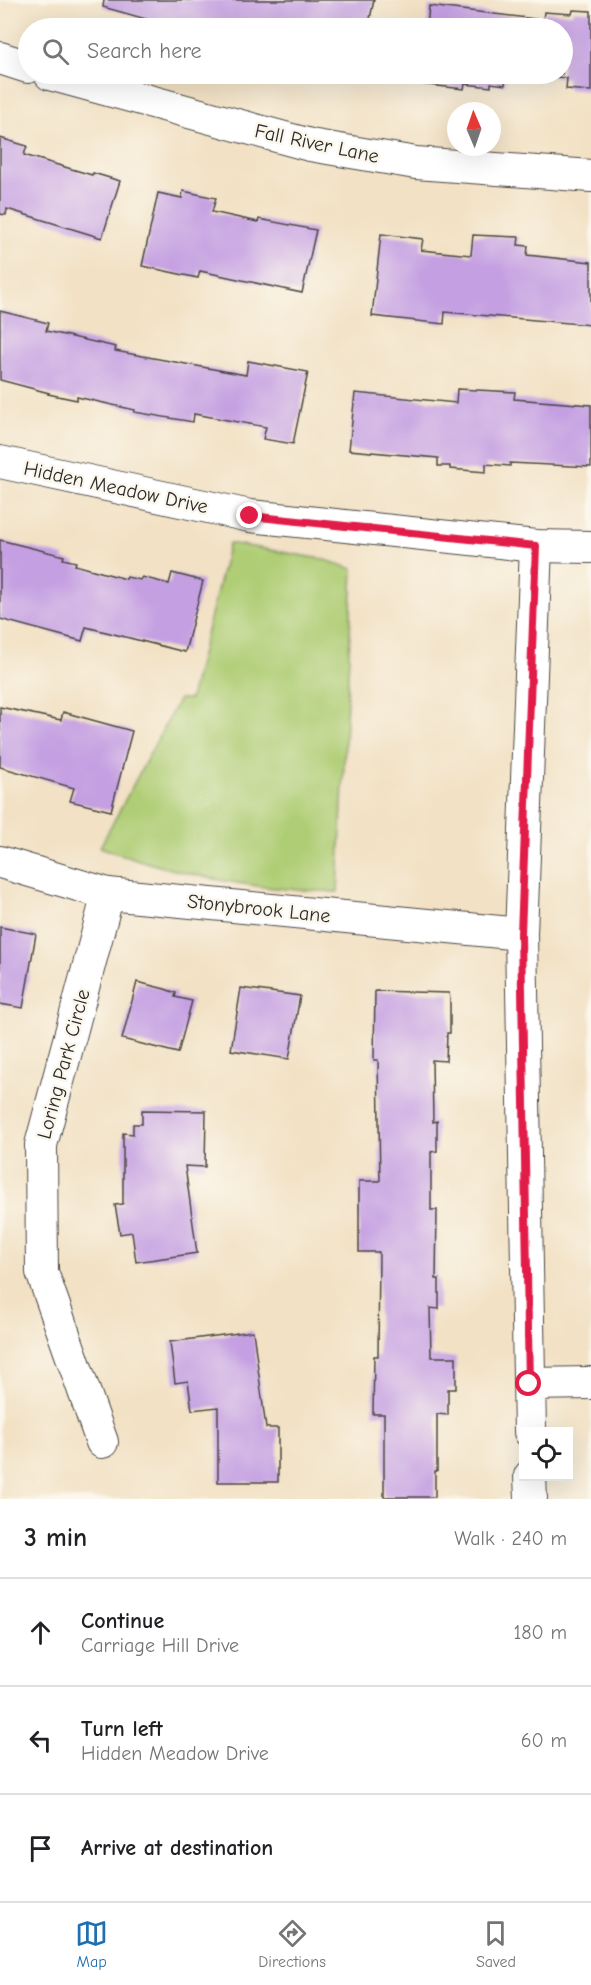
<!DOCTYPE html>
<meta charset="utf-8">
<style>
body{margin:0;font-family:"Comic Neue",sans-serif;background:#f6f6f6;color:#202124}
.controls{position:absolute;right:18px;bottom:18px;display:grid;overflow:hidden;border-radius:0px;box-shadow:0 6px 24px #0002}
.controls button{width:54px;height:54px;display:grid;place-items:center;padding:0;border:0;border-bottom:2px solid #e0e0e0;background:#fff;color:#202124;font:30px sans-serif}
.compass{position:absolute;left:447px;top:102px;width:54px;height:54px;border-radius:50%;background:#fff;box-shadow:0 6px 24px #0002;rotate:358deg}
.stop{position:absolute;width:18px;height:18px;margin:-14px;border:4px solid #e11d48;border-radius:50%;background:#fff}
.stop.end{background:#e11d48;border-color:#fff;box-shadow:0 2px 6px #0008}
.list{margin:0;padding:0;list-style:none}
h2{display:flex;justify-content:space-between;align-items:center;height:78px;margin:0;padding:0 24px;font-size:26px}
h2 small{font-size:20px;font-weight:400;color:#757577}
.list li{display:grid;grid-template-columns:39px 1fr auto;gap:18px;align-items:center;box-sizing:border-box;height:108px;padding:0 24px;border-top:2px solid #e0e0e0}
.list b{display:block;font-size:22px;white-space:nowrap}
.list p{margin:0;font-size:20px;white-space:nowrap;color:#757577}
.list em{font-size:20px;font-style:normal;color:#757577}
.icon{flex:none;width:33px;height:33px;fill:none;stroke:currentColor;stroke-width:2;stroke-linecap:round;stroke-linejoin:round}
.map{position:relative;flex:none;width:591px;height:1499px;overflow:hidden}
.search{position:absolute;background:#fff;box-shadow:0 6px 24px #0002;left:18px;right:18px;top:18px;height:66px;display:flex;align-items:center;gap:15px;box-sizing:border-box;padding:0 21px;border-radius:33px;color:#757577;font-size:22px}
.sheet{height:402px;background:#fff}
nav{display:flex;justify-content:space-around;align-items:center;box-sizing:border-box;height:84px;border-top:2px solid #e0e0e0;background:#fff;font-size:16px;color:#757577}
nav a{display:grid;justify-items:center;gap:3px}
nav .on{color:#1f6fb2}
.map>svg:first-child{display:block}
.green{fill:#afcd74;stroke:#6d7c50;stroke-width:1.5}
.building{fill:#c49fe2}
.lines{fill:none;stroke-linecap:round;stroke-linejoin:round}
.street-casing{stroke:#494642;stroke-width:34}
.street{stroke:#fff;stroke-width:32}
.route{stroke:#e11d48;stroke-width:8}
.labels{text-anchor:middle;stroke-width:5;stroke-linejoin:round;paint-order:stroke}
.street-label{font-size:20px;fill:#2b2b2b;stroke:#fbf7ec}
</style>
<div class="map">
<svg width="591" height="1499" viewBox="0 0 591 1499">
<rect width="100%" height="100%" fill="#fbf7ec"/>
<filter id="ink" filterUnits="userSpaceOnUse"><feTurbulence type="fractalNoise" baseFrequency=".0167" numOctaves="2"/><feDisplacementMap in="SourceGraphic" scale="12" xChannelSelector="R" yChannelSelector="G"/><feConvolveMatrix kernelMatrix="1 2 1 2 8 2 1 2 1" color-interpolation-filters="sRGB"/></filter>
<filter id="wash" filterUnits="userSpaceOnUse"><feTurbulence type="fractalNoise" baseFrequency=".008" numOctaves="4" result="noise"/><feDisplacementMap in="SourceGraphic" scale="24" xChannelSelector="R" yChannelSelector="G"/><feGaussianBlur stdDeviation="1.35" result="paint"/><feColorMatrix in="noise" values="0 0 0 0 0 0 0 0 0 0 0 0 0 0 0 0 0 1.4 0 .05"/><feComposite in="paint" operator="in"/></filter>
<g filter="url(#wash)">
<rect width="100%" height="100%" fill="#f2e1c4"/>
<!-- green -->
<path class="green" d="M229,543L322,559L353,569L338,892C311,890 284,890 258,886C204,879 152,866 100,847L179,699H190Z"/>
<g id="blocks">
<!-- building -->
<g class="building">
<polygon points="104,0 374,0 368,28 178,28 103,7"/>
<polygon points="429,6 543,20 544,12 572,14 573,10 591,11 591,91 566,89 567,78 520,74 562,74 562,28 427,28"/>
<polygon points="422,74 506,74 505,85 491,83 491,87 465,84 464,89 420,84"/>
<polygon points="0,138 27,146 24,155 92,175 93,173 120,181 102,238 7,209 6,215 0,214"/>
<polygon points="183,191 216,198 212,212 258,222 259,219 316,230 302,293 200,271 198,278 142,266 158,193 182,198"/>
<polygon points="381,234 423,239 421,250 471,255 473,235 519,237 518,245 528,246 527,255 591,262 591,325 445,312 444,324 372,316"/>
<polygon points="0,311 48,323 46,331 116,347 115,351 246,375 248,361 308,372 293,444 263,439 266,427 194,414 193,422 134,412 135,410 77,397 77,400 48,394 49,393 0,380"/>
<polygon points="457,389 515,392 514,399 591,405 591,467 510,463 510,466 486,464 486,472 450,469 450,466 438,466 438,458 349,450 355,393 456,403"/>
<polygon points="0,540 64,556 63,559 76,562 75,565 126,579 127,577 140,580 142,577 169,584 172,573 203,581 185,652 86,627 82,641 0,619"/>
<polygon points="0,707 61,720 63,712 132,731 111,811 70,801 74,788 0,767"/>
<polygon points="0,927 36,934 23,1008 0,1004"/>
<polygon points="137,982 165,989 176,993 175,997 192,1001 178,1053 122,1039"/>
<polygon points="241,988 300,996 289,1059 231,1050"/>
<polygon points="375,991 449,993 450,999 450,1033 447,1033 446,1061 432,1060 433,1122 437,1121 437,1151 431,1152 431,1210 437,1210 436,1279 439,1279 439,1309 430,1308 431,1357 456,1357 456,1389 448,1389 448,1415 437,1414 437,1471 435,1471 435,1497 384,1497 384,1414 373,1414 374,1356 378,1356 379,1252 359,1252 359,1181 380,1181 378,1060 374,1060"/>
<polygon points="142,1110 206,1111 205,1167 185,1166 197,1253 136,1262 132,1232 120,1234 115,1205 123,1204 123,1133 133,1134 133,1124 142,1124"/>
<polygon points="253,1331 266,1428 278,1428 278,1482 218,1482 218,1407 192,1410 188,1381 175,1383 170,1342"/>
</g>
</g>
</g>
<g filter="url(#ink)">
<use href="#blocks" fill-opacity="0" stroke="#494642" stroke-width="1.5"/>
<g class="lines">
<defs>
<g id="street">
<polyline points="0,58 28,67"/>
<polyline points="50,74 310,145 416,163 591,176"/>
<polyline points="0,462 250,516 536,546 591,547"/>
<polyline points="0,862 108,894 521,934"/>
<polyline points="529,1384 591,1383"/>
<polyline points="530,1432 521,934 536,546"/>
<polyline points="102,1442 42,1272 41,1145 108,894"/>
<polyline points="530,1476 531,1499"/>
</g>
</defs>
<!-- street casing -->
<use href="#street" class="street-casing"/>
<!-- street -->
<use href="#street" class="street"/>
</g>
</g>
<g class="lines" filter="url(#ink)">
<!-- route -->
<polyline class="route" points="250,516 536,546 521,934 529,1384"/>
</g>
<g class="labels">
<!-- street labels -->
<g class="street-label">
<text transform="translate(317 143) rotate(12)" y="7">Fall River Lane</text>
<text transform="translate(116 487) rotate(12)" y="7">Hidden Meadow Drive</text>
<text transform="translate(259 908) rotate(6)" y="7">Stonybrook Lane</text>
<text transform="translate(63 1064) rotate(-75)" y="7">Loring Park Circle</text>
</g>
</g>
</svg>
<div class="controls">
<button><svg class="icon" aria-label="locate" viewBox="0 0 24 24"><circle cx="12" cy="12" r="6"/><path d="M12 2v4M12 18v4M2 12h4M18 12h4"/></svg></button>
</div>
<svg class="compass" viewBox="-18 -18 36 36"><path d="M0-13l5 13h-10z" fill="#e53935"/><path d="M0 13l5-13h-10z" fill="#757577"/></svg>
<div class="stop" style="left:529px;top:1384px"></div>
<div class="stop end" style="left:250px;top:516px"></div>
<div class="search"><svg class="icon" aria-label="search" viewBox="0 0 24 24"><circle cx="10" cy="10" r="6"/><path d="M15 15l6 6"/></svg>Search here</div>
</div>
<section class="sheet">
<h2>3 min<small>Walk · 240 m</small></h2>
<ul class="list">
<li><svg class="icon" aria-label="ahead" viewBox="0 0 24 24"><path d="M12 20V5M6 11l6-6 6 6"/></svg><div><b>Continue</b><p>Carriage Hill Drive</p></div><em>180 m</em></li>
<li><svg class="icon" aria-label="left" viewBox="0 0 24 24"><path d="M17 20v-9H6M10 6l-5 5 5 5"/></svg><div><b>Turn left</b><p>Hidden Meadow Drive</p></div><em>60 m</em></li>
<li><svg class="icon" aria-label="arrive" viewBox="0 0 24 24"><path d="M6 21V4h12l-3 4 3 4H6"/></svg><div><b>Arrive at destination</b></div></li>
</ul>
</section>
<nav>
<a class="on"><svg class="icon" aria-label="map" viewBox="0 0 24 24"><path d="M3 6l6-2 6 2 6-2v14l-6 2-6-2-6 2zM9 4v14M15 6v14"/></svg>Map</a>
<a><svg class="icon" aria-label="directions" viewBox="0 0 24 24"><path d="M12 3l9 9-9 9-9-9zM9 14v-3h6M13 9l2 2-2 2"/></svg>Directions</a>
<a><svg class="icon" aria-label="saved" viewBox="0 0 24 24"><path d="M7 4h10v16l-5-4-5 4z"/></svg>Saved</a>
</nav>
